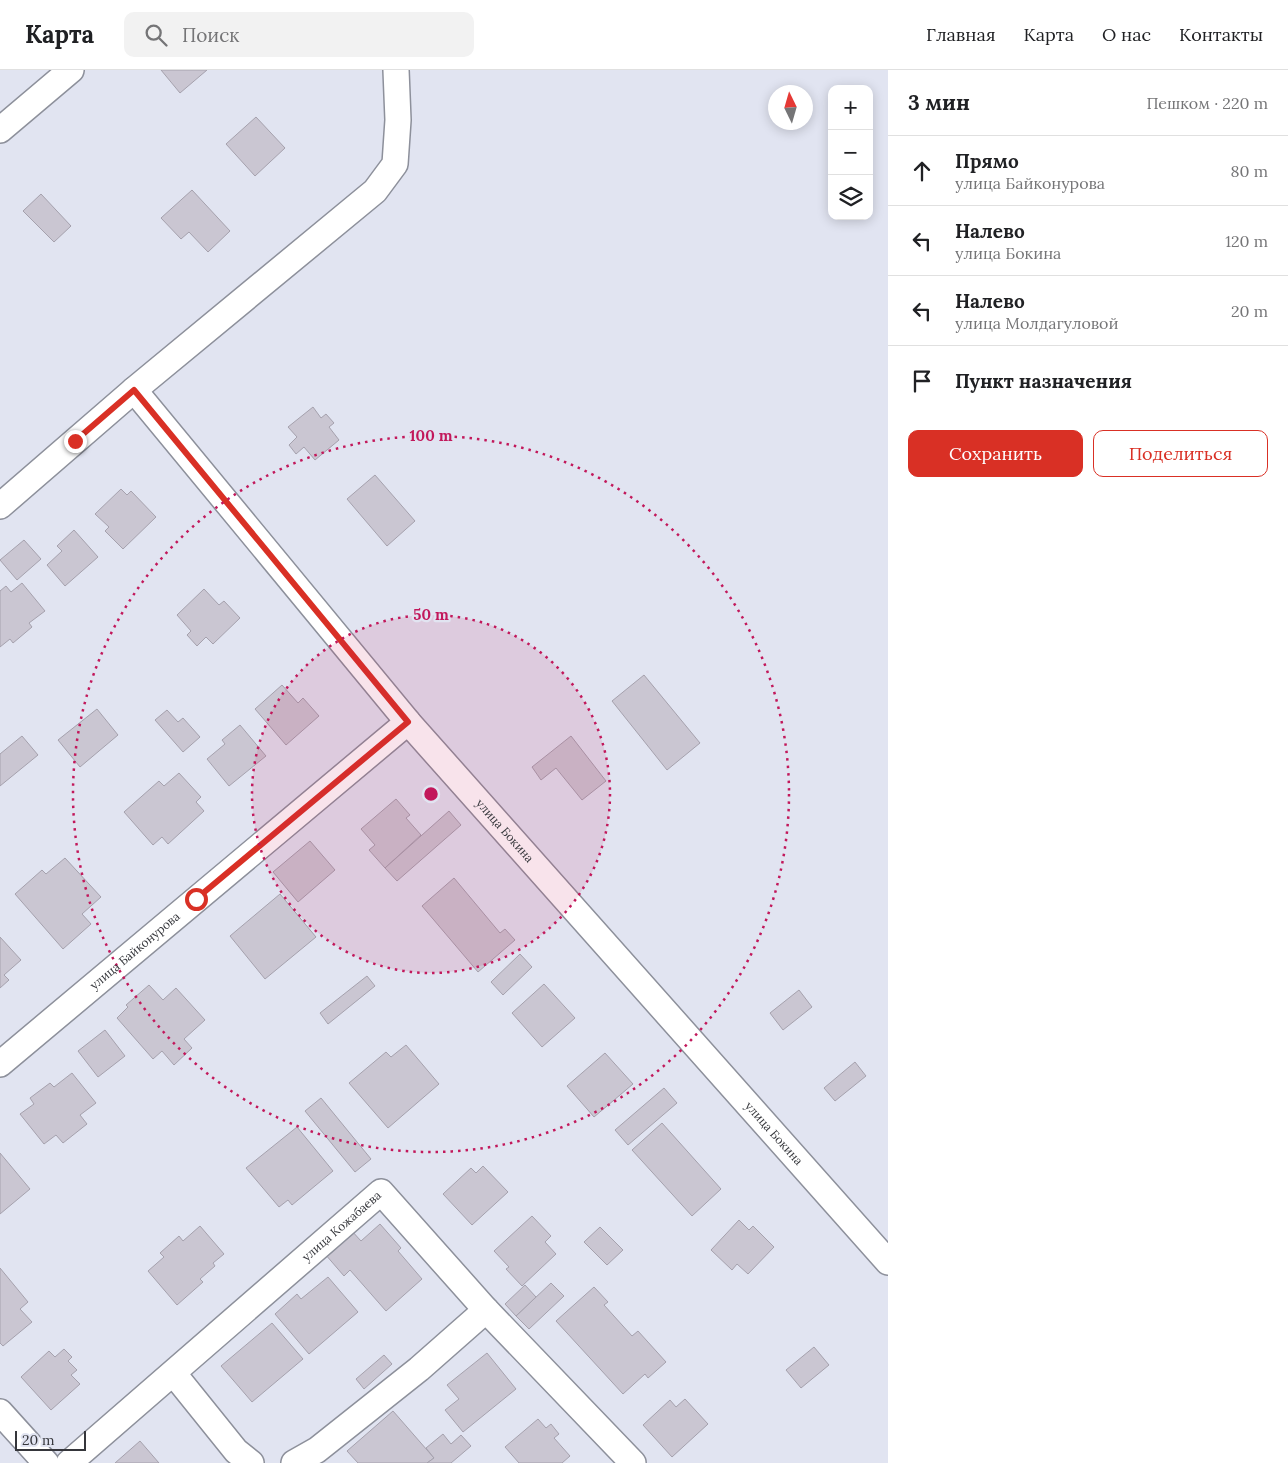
<!DOCTYPE html>
<html lang="ru">
<meta charset="utf-8">
<style>
body{margin:0;font-family:Lora,serif;background:#f2f2f2;color:#202124}
.controls{position:absolute;right:15px;top:15px;display:grid;overflow:hidden;border-radius:10px;box-shadow:0 2px 12px #0003}
.controls button{width:45px;height:45px;display:grid;place-items:center;padding:0;border:0;border-bottom:1px solid #e0e0e0;background:#fff;color:#202124;font:25px sans-serif}
.compass{position:absolute;left:768px;top:15px;width:45px;height:45px;border-radius:50%;background:#fff;box-shadow:0 2px 12px #0003;rotate:355deg}
.scale{position:absolute;left:15px;bottom:12px;width:71px;box-sizing:border-box;padding-left:5px;border:2px solid #35363b;border-top:0;font-size:14px;line-height:18px;white-space:nowrap;color:#35363b;-webkit-text-stroke:4px #e1e4f1;paint-order:stroke}
.stop{position:absolute;width:15px;height:15px;margin:-11px;border:4px solid #d93025;border-radius:50%;background:#fff}
.stop.end{background:#d93025;border-color:#fff;box-shadow:0 1px 5px #0008}
.list{margin:0;padding:0;list-style:none}
h2{display:flex;justify-content:space-between;align-items:center;height:65px;margin:0;padding:0 20px;font-size:21px}
h2 small{font-size:16px;font-weight:400;color:#757577}
.list li{display:grid;grid-template-columns:32px 1fr auto;gap:15px;align-items:center;box-sizing:border-box;height:70px;padding:0 20px;border-top:1px solid #e0e0e0}
.list b{display:block;font-size:19px;white-space:nowrap}
.list p{margin:0;font-size:16px;white-space:nowrap;color:#757577}
.list em{font-size:16px;font-style:normal;color:#757577}
.actions{display:flex;gap:10px;padding:15px 20px}
.actions a{flex:1;padding:11px 0;border:1px solid #d93025;border-radius:10px;text-align:center;font-size:18px;color:#d93025}
.actions .main{background:#d93025;color:#fff}
.icon{flex:none;width:28px;height:28px;fill:none;stroke:currentColor;stroke-width:2;stroke-linecap:round;stroke-linejoin:round}
.map{position:relative;flex:none;width:888px;height:1393px;overflow:hidden}
header{display:flex;align-items:center;gap:30px;box-sizing:border-box;height:70px;padding:0 25px;background:#fff;border-bottom:1px solid #e0e0e0}
header strong{font-size:24px}
nav{display:flex;gap:28px;margin-inline-start:auto;font-size:18px}
.search{width:350px;height:45px;background:#f2f2f2;display:flex;align-items:center;gap:12px;box-sizing:border-box;padding:0 18px;border-radius:10px;color:#757577;font-size:19px}
main{display:flex}
aside{flex:1;background:#fff}
.map>svg:first-child{display:block}
.building{fill:#cac6d2;stroke:#a5a1ad}
.lines{fill:none;stroke-linecap:round;stroke-linejoin:round}
.street-casing{stroke:#8d909b;stroke-width:28}
.street{stroke:#fff;stroke-width:25}
.route{stroke:#d93025;stroke-width:6}
.ring{fill:none;stroke:#c2185b;stroke-width:2.5;stroke-dasharray:2.5 5}
.labels{text-anchor:middle;stroke-width:4.5;stroke-linejoin:round;paint-order:stroke}
.street-label{font-size:12px;fill:#35363b;stroke:#e1e4f1}
.centre{fill:#c2185b;stroke:#e1e4f1;stroke-width:2.5}
.ring-label{font-size:15px;text-anchor:middle;font-weight:bold;fill:#c2185b;stroke:#e1e4f1;stroke-width:4.5;stroke-linejoin:round;paint-order:stroke}
</style>
<header>
<strong>Карта</strong>
<div class="search"><svg class="icon" aria-label="search" viewBox="0 0 24 24"><circle cx="10" cy="10" r="6"/><path d="M15 15l6 6"/></svg>Поиск</div>
<nav><a>Главная</a><a>Карта</a><a>О нас</a><a>Контакты</a></nav>
</header>
<main>
<div class="map">
<svg width="888" height="1393" viewBox="0 0 888 1393">
<rect width="100%" height="100%" fill="#e1e4f1"/>
<!-- building -->
<g class="building">
<polygon points="161,0 207,0 180,23"/>
<polygon points="256,47 285,78 255,106 226,74"/>
<polygon points="192,120 230,161 208,182 189,162 181,169 161,148"/>
<polygon points="41,124 71,156 54,172 23,141"/>
<polygon points="313,337 321,348 326,344 334,353 329,357 339,370 315,390 304,377 296,384 289,375 297,367 288,357"/>
<polygon points="375,405 415,451 387,476 347,429"/>
<polygon points="121,419 127,425 131,421 156,447 123,479 105,461 109,457 95,444"/>
<polygon points="74,460 98,487 65,516 47,495 62,481 57,476"/>
<polygon points="24,470 41,489 17,510 0,490"/>
<polygon points="22,513 45,541 29,553 32,557 13,573 10,569 0,577 0,521 6,516 11,522"/>
<polygon points="204,519 219,535 224,531 240,548 213,574 206,567 197,576 187,565 191,561 177,545"/>
<polygon points="644,605 700,673 667,700 612,631"/>
<polygon points="282,615 298,633 303,628 319,646 286,675 255,639"/>
<polygon points="97,639 118,665 80,697 58,670"/>
<polygon points="167,640 178,652 183,648 200,667 183,682 155,650"/>
<polygon points="240,655 266,686 229,716 207,689 225,674 222,670"/>
<polygon points="22,666 38,685 0,716 0,684"/>
<polygon points="571,666 606,711 582,730 556,698 541,710 532,697"/>
<polygon points="179,703 201,727 196,732 204,741 168,774 162,767 153,775 124,742 159,711 164,716"/>
<polygon points="396,729 410,745 406,748 421,765 385,798 369,780 375,775 361,759"/>
<polygon points="449,741 461,755 397,811 385,798"/>
<polygon points="310,771 335,800 298,832 273,802"/>
<polygon points="65,788 101,827 82,844 91,854 63,879 15,824 42,800 46,804"/>
<polygon points="454,808 500,863 505,859 515,870 478,902 422,836"/>
<polygon points="280,824 316,867 265,909 230,866"/>
<polygon points="0,867 21,890 4,905 9,910 0,918"/>
<polygon points="520,884 532,897 503,925 491,912"/>
<polygon points="367,906 375,916 328,954 320,943"/>
<polygon points="544,914 575,948 542,977 512,943"/>
<polygon points="149,915 163,930 176,918 205,950 184,969 192,978 174,995 162,981 153,989 117,948 128,937 126,935"/>
<polygon points="799,920 812,937 783,960 770,943"/>
<polygon points="105,960 125,986 98,1007 78,981"/>
<polygon points="406,975 439,1014 388,1058 349,1013 386,982 391,987"/>
<polygon points="605,983 633,1014 594,1047 567,1016"/>
<polygon points="855,992 866,1006 835,1031 824,1018"/>
<polygon points="72,1003 96,1033 80,1045 87,1054 63,1073 56,1065 44,1074 20,1044 34,1034 30,1028 50,1013 54,1017"/>
<polygon points="664,1018 677,1033 628,1075 615,1060"/>
<polygon points="321,1028 371,1089 355,1102 305,1041"/>
<polygon points="662,1053 721,1119 692,1146 632,1080"/>
<polygon points="297,1057 333,1101 292,1135 288,1130 279,1137 246,1098"/>
<polygon points="0,1083 30,1119 0,1144"/>
<polygon points="483,1096 508,1122 472,1155 443,1124 471,1098 476,1103"/>
<polygon points="532,1146 551,1166 545,1172 556,1184 522,1216 506,1199 509,1197 494,1181"/>
<polygon points="739,1150 749,1160 753,1156 774,1177 748,1204 737,1194 732,1200 711,1180"/>
<polygon points="380,1154 401,1178 398,1181 422,1209 386,1241 350,1200 344,1206 325,1184 351,1160 361,1171"/>
<polygon points="200,1156 224,1184 213,1193 215,1196 200,1209 203,1212 177,1235 148,1201 164,1187 160,1183 179,1166 183,1171"/>
<polygon points="600,1157 623,1180 607,1195 584,1172"/>
<polygon points="0,1198 28,1232 20,1239 32,1252 3,1276 0,1273"/>
<polygon points="328,1207 358,1242 309,1284 275,1244 297,1224 301,1229"/>
<polygon points="551,1213 564,1226 529,1259 516,1246"/>
<polygon points="525,1215 536,1227 516,1246 505,1234"/>
<polygon points="594,1217 608,1232 604,1235 632,1266 638,1261 666,1292 648,1308 645,1304 623,1324 556,1251"/>
<polygon points="272,1253 303,1289 252,1332 221,1296"/>
<polygon points="814,1277 829,1295 801,1318 786,1300"/>
<polygon points="64,1279 72,1287 68,1291 77,1300 71,1305 80,1314 51,1340 21,1307 49,1281 55,1287"/>
<polygon points="487,1283 516,1319 463,1362 445,1340 459,1329 447,1315"/>
<polygon points="384,1285 392,1294 364,1319 356,1309"/>
<polygon points="685,1329 708,1354 672,1387 643,1355 670,1330 676,1337"/>
<polygon points="393,1341 434,1388 427,1393 358,1393 347,1381"/>
<polygon points="538,1349 546,1358 551,1354 559,1364 554,1368 570,1386 562,1393 519,1393 505,1377"/>
<polygon points="443,1364 451,1374 461,1365 471,1376 451,1393 427,1393 434,1388 426,1378"/>
<polygon points="140,1371 159,1393 115,1393"/>
</g>
<g class="lines">
<defs>
<g id="street">
<polyline points="0,60 71,0"/>
<path id="s1" d="M134,320L408,652L888,1192"/>
<polyline points="0,436 134,320 375,121 395,94 398,50 396,0"/>
<path id="s2" d="M0,994L408,652"/>
<polyline points="174,1304 236,1381 251,1393"/>
<polyline points="0,1342 46,1393"/>
<path id="s3" d="M69,1393L381,1122L486,1240L633,1393"/>
<polyline points="294,1393 317,1380 419,1299 486,1240"/>
</g>
</defs>
<!-- street casing -->
<use href="#street" class="street-casing"/>
<!-- street -->
<use href="#street" class="street"/>
</g>
<g class="lines">
<!-- route -->
<polyline class="route" points="75,371 134,320 408,652 196,829"/>
</g>
<!-- distance rings -->
<circle cx="431" cy="724" r="179" fill="#c2185b" fill-opacity=".12"/>
<g class="ring">
<circle cx="431" cy="724" r="179"/>
<circle cx="431" cy="724" r="358"/>
</g>
<g class="labels">
<!-- street labels -->
<g class="street-label">
<text dy="4" stroke="none"><textPath href="#s1" startOffset="576">улица Бокина</textPath></text>
<text dy="4" stroke="none"><textPath href="#s2" startOffset="176">улица Байконурова</textPath></text>
<text dy="4" stroke="none"><textPath href="#s1" startOffset="981">улица Бокина</textPath></text>
<text dy="4" stroke="none"><textPath href="#s3" startOffset="361">улица Кожабаева</textPath></text>
</g>
</g>
<circle cx="431" cy="724" r="8" class="centre"/>
<g class="ring-label">
<text x="431" y="371">100 m</text>
<text x="431" y="550">50 m</text>
</g>
</svg>
<div class="controls">
<button>+</button>
<button>−</button>
<button><svg class="icon" aria-label="layers" viewBox="0 0 24 24"><path d="M12 4l9 5-9 5-9-5zM3 14l9 5 9-5"/></svg></button>
</div>
<svg class="compass" viewBox="-18 -18 36 36"><path d="M0-13l5 13h-10z" fill="#e53935"/><path d="M0 13l5-13h-10z" fill="#757577"/></svg>
<div class="scale">20 m</div>
<div class="stop" style="left:196px;top:829px"></div>
<div class="stop end" style="left:75px;top:371px"></div>
</div>
<aside>
<h2>3 мин<small>Пешком · 220 m</small></h2>
<ul class="list">
<li><svg class="icon" aria-label="ahead" viewBox="0 0 24 24"><path d="M12 20V5M6 11l6-6 6 6"/></svg><div><b>Прямо</b><p>улица Байконурова</p></div><em>80 m</em></li>
<li><svg class="icon" aria-label="left" viewBox="0 0 24 24"><path d="M17 20v-9H6M10 6l-5 5 5 5"/></svg><div><b>Налево</b><p>улица Бокина</p></div><em>120 m</em></li>
<li><svg class="icon" aria-label="left" viewBox="0 0 24 24"><path d="M17 20v-9H6M10 6l-5 5 5 5"/></svg><div><b>Налево</b><p>улица Молдагуловой</p></div><em>20 m</em></li>
<li><svg class="icon" aria-label="arrive" viewBox="0 0 24 24"><path d="M6 21V4h12l-3 4 3 4H6"/></svg><div><b>Пункт назначения</b></div></li>
</ul>
<div class="actions"><a class="main">Сохранить</a><a>Поделиться</a></div>
</aside>
</main>
